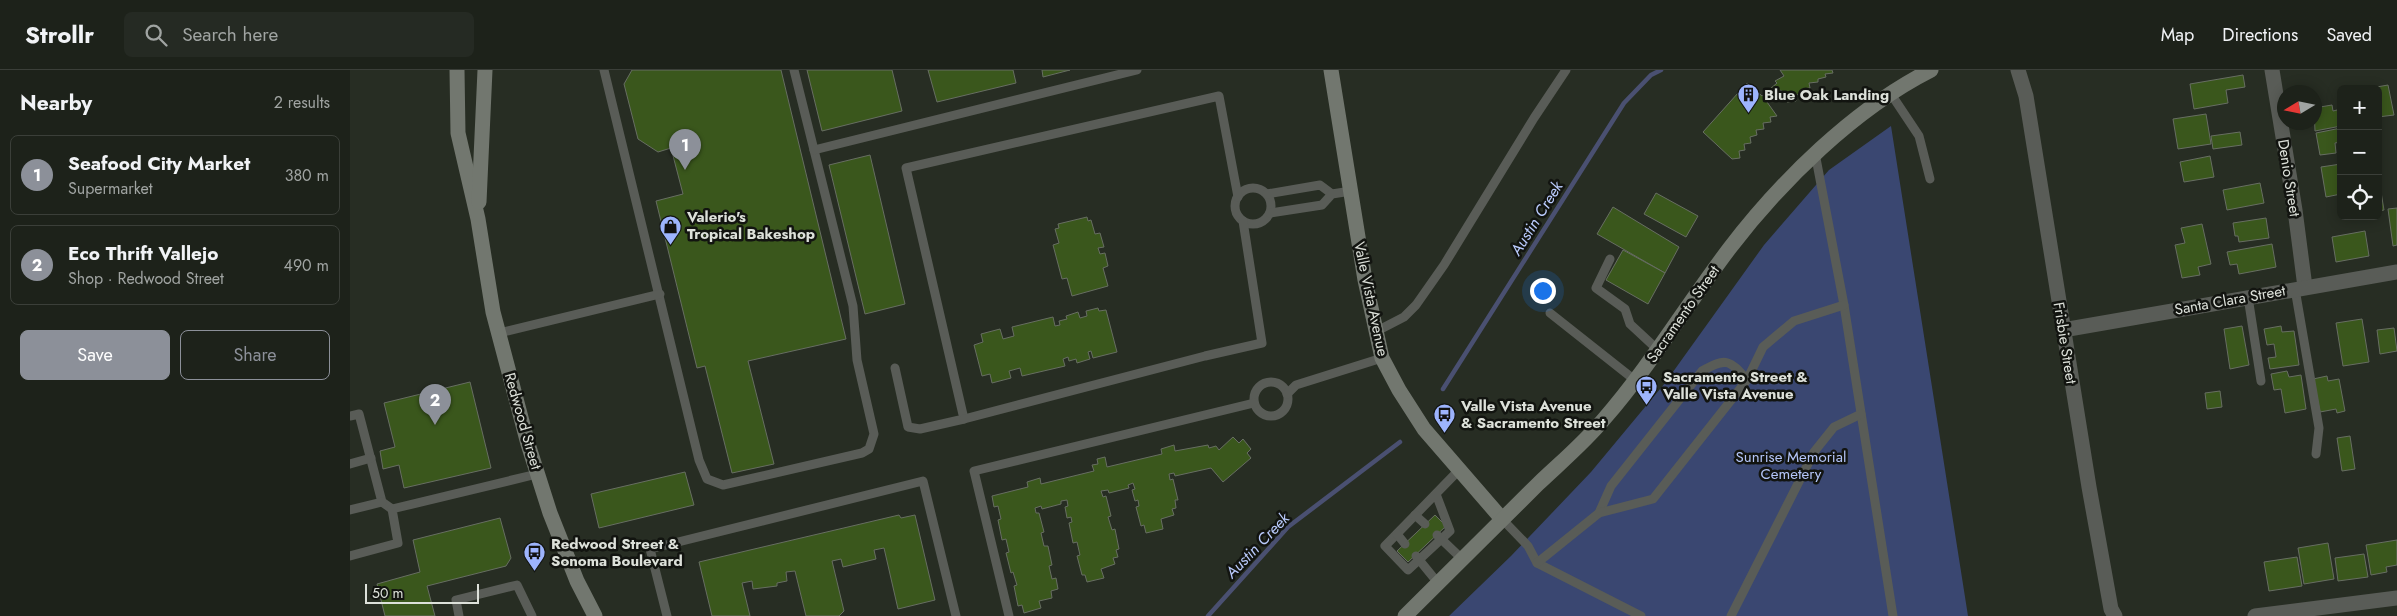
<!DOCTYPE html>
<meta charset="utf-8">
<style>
body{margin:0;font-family:Jost,sans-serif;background:#252a23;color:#f1f3f6}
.controls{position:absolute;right:15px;top:15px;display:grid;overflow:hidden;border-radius:8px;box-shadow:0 2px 12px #0003}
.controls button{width:45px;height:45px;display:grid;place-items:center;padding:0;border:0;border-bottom:1px solid #3b3f39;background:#1d221a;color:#f1f3f6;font:25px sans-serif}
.compass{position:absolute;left:1927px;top:15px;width:45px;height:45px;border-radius:50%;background:#1d221a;box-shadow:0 2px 12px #0003;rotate:260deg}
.scale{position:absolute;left:15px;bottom:12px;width:114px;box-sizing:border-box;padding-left:5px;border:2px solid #dde1da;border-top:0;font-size:14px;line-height:18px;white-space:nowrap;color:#dde1da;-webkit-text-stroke:4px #121410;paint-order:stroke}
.you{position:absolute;left:1192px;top:220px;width:18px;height:18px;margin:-12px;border:4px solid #fff;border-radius:50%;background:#1a73e8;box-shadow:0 0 0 8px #1a73e833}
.badge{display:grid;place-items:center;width:32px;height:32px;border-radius:50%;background:#8c9099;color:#fff;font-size:16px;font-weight:700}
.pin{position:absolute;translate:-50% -41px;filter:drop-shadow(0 1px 2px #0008)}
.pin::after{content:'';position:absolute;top:26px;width:18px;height:15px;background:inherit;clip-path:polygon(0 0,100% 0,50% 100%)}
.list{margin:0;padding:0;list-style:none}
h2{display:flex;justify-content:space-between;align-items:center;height:65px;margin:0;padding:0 20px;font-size:21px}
h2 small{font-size:16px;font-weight:400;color:#a0a4a2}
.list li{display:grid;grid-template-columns:32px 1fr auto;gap:15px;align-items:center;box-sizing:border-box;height:80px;margin:0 10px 10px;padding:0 10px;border:1px solid #3b3f39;border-radius:8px}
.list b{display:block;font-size:19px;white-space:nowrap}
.list p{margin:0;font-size:16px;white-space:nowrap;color:#a0a4a2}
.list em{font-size:16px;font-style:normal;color:#a0a4a2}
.actions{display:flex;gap:10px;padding:15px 20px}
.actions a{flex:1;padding:11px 0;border:1px solid #8c9099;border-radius:8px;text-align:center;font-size:18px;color:#8c9099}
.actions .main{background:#8c9099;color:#fff}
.icon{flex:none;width:28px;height:28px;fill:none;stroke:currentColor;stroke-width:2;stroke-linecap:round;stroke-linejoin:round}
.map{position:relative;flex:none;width:2047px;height:546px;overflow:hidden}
header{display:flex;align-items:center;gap:30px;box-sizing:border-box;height:70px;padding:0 25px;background:#1d221a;border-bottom:1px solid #3b3f39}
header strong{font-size:24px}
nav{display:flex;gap:28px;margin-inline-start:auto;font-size:18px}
.search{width:350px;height:45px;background:#252a23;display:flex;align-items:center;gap:12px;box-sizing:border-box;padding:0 18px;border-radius:8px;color:#a0a4a2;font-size:19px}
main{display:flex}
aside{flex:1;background:#1d221a}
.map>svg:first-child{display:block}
.green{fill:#3a4771}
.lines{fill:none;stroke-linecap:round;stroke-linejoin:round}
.stream{stroke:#4a5071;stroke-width:4.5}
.building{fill:#3a571c;stroke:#676e62}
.lane{stroke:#595c57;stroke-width:9}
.street{stroke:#595c57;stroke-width:15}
.secondary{stroke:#72776f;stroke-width:15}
.labels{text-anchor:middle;stroke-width:5;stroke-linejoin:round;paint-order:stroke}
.poi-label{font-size:15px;font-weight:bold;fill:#dde1da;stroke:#121410;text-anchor:start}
.street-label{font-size:15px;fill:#dde1da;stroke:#121410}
.park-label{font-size:15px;fill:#b4c5f8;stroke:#121410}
.water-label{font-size:16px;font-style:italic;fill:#b9cafc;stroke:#121410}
</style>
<header>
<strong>Strollr</strong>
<div class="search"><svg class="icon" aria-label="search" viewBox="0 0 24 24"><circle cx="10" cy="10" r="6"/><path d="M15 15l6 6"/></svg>Search here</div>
<nav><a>Map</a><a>Directions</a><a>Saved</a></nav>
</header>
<main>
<aside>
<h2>Nearby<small>2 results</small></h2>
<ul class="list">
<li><span class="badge">1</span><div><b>Seafood City Market</b><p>Supermarket</p></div><em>380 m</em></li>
<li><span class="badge">2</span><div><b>Eco Thrift Vallejo</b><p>Shop · Redwood Street</p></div><em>490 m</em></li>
</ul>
<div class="actions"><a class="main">Save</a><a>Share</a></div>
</aside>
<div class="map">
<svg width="2047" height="546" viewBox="0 0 2047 546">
<rect width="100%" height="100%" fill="#272d23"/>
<!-- green -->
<polygon class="green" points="1541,56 1618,546 1099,546 1161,486 1241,402 1315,313 1414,175 1479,100"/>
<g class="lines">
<!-- stream -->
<g class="stream">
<polyline points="1093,319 1274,33 1301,5 1311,0"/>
<polyline points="858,546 938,457 1050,372"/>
</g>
</g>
<!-- building -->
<g class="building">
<polygon points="282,0 431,0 496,269 398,291 424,394 382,403 355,296 347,298 306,131 333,124 321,78 308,82 288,69 274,14"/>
<polygon points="457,0 542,0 552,41 472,61"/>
<polygon points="578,0 663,0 666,13 587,32"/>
<polygon points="692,0 720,0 693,7"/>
<polygon points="1430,0 1482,0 1483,3 1475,4 1476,7 1468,9 1468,12 1459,13 1460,18 1452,19 1453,24 1445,25 1446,31 1437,32 1431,20 1417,32 1427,46 1420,47 1421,52 1413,53 1414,59 1406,60 1407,65 1400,67 1401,73 1394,74 1395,80 1389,81 1390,88 1382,89 1353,62 1397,13 1412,26 1427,13 1425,11 1434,6"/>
<polygon points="1893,5 1895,17 1876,20 1878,33 1844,39 1840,14"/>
<polygon points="2038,15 2044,45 2028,47 2028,19 2021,18"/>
<polygon points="1982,35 1983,41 1991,39 1991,56 1965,61 1964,38"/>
<polygon points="1856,44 1861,74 1828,79 1823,49"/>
<polygon points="1991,58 1991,72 1985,73 1986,83 1970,85 1966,63"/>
<polygon points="1890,62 1892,75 1863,79 1861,66"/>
<polygon points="520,85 555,234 515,244 479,95"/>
<polygon points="1860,86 1864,107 1834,112 1830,92"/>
<polygon points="1991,94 1991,124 1976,127 1971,97"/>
<polygon points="1910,113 1914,133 1877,140 1873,120"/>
<polygon points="2028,122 2031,122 2034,140 2028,141"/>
<polygon points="1306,123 1348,146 1336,167 1294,144"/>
<polygon points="1263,137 1329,177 1315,203 1247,164"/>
<polygon points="2047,138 2047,175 2043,176 2038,139"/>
<polygon points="737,147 738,151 741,150 745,164 750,163 754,177 748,178 750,184 755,183 758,196 753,198 758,216 722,226 717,208 712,209 703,175 709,173 705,159 709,158 708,154"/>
<polygon points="1916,148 1919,168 1889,172 1888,166 1885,166 1883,153"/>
<polygon points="1852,154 1861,194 1848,197 1850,205 1832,208 1825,175 1835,173 1831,158"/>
<polygon points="2015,161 2019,186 1986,192 1982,167"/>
<polygon points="1922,174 1926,197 1889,204 1887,194 1880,195 1877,182"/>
<polygon points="1273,180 1315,203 1298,234 1256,210"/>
<polygon points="748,238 749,241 756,240 767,282 743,288 741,281 738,282 740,289 727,293 726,289 719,291 718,287 713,289 715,296 672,306 670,298 659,301 661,308 642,313 640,304 632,306 624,275 633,272 631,264 650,259 653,269 664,266 662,257 703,247 705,256 710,255 709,251 717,249 716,246 728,242 730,248 737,246 736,241"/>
<polygon points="2012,249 2019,292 1993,296 1986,253"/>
<polygon points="1892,256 1899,295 1880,299 1874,259"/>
<polygon points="1931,256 1932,262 1944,261 1949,295 1920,299 1918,288 1926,287 1924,274 1917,275 1914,259"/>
<polygon points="2044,258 2047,281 2030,284 2027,260"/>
<polygon points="1937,301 1939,307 1951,305 1956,339 1935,343 1931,319 1924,320 1921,304"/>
<polygon points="1977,306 1978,311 1989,309 1995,341 1987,343 1986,339 1970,342 1963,309"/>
<polygon points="120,312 141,398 54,418 49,395 33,399 30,381 45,377 34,333"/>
<polygon points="1870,321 1872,337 1857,339 1855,323"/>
<polygon points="2000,366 2005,399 1992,401 1987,368"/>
<polygon points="883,367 889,373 893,369 901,379 897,383 901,388 873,412 861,398 825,406 824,403 819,404 820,410 823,409 828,430 825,430 826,438 822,439 824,445 811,449 813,459 796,463 794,455 791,456 786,437 789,436 788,430 785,431 782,420 785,419 783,413 778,415 779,418 759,423 758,420 751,421 753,427 756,426 761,446 758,447 762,460 765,459 769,479 766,480 768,487 763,488 765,494 751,499 754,508 737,512 735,505 732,505 727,486 730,485 727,472 723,473 719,453 722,452 721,447 717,448 715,437 718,436 717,430 711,431 711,434 692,439 691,436 685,438 686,443 689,443 694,462 691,463 694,476 698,476 702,495 699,496 702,509 706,508 708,519 701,521 702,528 689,531 691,538 674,543 672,535 668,536 664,516 667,515 663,502 661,503 656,483 659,482 656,469 652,470 648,450 651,449 648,436 644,437 642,426 678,417 677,412 690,408 691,414 744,401 742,395 748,394 747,389 755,387 757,397 812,384 811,379 824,375 825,381 858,375 859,378 866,376 869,380"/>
<polygon points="335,402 344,435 249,458 241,424"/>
<polygon points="549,445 551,448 565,445 585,530 548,539 534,478 524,480 526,489 493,497 491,489 482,491 494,541 489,546 456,546 445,501 436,502 437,511 427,513 427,516 403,519 402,511 392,513 400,546 362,546 349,492"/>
<polygon points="1085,445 1096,456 1058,492 1047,481"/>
<polygon points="150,448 161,488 156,496 77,516 85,546 35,546 27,514 70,502 63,470"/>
<polygon points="2047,470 2047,495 2036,497 2037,502 2021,505 2016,475"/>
<polygon points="1978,473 1984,509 1954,514 1948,478"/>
<polygon points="2014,484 2018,507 1988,511 1985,488"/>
<polygon points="1947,487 1952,516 1919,521 1914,492"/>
</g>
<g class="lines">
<!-- lane -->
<g class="lane">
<polyline points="254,0 349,390 357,409 373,415 512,383 519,379 524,364 507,290 503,236 444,0"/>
<polyline points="1541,24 1569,66 1580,109"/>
<polyline points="464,80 787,0"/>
<polyline points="1465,83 1494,235 1543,546"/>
<circle cx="903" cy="136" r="18"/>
<polyline points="917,124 970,115 982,124"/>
<polyline points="920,143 972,135 982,124 1001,121"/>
<polyline points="1260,189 1246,218 1275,239 1280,254 1308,280"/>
<polyline points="1945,219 1969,358 1966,384"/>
<polyline points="1898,227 1911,311"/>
<polyline points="1200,243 1286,311"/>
<polyline points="1025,262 1054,247 1066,235 1094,195 1184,48 1216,0"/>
<polyline points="149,263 310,224"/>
<polyline points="545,298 558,357 570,359 614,349 556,98 869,26 888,127"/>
<circle cx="921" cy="329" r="17"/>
<polyline points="937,324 946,315 1032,288"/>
<polyline points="0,346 9,344 32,432 42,439"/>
<polyline points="614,349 855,286 912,273 893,151"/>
<polyline points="0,394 21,388"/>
<polyline points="1086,424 1100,461 1058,500 1035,476 1109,400"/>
<polyline points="0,440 32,432"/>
<path d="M1249,443L1261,416L1352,301C1376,287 1380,290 1397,310"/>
<polyline points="1065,445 1075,454"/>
<polyline points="1152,449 1178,476 1187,493 1291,546"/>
<polyline points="1047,464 1055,474"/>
<polyline points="1087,465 1112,489"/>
<polyline points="0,486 48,473 42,439 187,404"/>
<polyline points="1066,486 1088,513"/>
<polyline points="1187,493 1249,443 1303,429 1397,310 1413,277 1444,251 1494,235"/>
<polyline points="109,546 106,530 167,515 182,546"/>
<polyline points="317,546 300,479 573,411 606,546"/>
<polyline points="659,546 624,401 904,333"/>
<polyline points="1381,546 1464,382 1484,357 1511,344"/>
</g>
<!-- street -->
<g class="street">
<polyline points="1668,0 1676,26 1739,417 1761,539 1765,546"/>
<polyline points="1922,0 1945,140 1955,217"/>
<polyline points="1713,260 2047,202"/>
<polyline points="1905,546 2047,528"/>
</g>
<!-- secondary -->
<g class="secondary">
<polyline points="107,0 108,63 128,149 143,242 178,374 200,443 227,511 245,546"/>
<polyline points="981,0 1015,210 1032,288 1049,320 1074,359 1152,449"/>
<polyline points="129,132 135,0"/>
<path d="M1055,546C1099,502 1144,458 1188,414C1210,393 1234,373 1254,349C1300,296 1336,236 1379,179C1431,111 1504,39 1581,0"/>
</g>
</g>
<!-- icons -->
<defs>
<symbol id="building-pin" viewBox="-11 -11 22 30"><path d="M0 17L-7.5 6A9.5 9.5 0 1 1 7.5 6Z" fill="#9db4fd" stroke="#121410"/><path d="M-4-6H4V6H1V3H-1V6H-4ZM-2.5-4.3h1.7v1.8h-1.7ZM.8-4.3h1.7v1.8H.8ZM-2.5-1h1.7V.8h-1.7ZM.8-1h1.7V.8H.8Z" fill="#111"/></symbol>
<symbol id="shop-pin" viewBox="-11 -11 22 30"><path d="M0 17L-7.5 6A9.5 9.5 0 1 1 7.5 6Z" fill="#9db4fd" stroke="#121410"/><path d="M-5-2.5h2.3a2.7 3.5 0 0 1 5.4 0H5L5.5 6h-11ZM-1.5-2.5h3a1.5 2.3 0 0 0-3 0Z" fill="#111"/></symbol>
<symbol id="bus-pin" viewBox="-11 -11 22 30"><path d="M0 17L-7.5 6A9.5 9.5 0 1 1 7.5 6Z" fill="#9db4fd" stroke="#121410"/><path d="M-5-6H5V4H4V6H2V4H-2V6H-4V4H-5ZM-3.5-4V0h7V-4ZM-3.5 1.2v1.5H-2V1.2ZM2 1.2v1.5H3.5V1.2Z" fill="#111"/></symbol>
</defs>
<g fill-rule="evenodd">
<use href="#building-pin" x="1386" y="12" width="25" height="34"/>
<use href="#shop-pin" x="308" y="144" width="25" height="34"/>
<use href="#bus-pin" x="1284" y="304" width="25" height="34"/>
<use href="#bus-pin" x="1082" y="332" width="25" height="34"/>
<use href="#bus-pin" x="172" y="470" width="25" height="34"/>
</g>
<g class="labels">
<!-- poi labels -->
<g class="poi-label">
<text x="1414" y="30">Blue Oak Landing</text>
<text x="337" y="152">Valerio's<tspan x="337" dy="17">Tropical Bakeshop</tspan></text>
<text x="1313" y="312">Sacramento Street &amp;<tspan x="1313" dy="17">Valle Vista Avenue</tspan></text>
<text x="1111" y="341">Valle Vista Avenue<tspan x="1111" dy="17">&amp; Sacramento Street</tspan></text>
<text x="201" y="479">Redwood Street &amp;<tspan x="201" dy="17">Sonoma Boulevard</tspan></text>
</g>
<!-- street labels -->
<g class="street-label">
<text transform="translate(1939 108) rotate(81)" y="5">Denio Street</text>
<text transform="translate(1021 229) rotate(78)" y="5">Valle Vista Avenue</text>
<text transform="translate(1880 230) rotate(-10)" y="5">Santa Clara Street</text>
<text transform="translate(1333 244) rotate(-55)" y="5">Sacramento Street</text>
<text transform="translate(1715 273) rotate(81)" y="5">Frisbie Street</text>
<text transform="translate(173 351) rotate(74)" y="5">Redwood Street</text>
</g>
<!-- park labels -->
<g class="park-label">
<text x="1441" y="392">Sunrise Memorial<tspan x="1441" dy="17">Cemetery</tspan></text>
</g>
<!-- water labels -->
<g class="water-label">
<text transform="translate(1186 148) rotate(-58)" y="6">Austin Creek</text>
<text transform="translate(907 475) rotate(-46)" y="6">Austin Creek</text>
</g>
</g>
</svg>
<div class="controls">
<button>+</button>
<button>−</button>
<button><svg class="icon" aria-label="locate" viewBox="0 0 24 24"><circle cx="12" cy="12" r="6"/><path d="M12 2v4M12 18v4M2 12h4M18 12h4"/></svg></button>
</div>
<svg class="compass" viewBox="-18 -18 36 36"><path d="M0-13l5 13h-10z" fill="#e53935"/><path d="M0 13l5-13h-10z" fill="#a0a4a2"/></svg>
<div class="scale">50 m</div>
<div class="you"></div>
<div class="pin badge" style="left:335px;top:100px">1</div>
<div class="pin badge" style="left:85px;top:355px">2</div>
</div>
</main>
